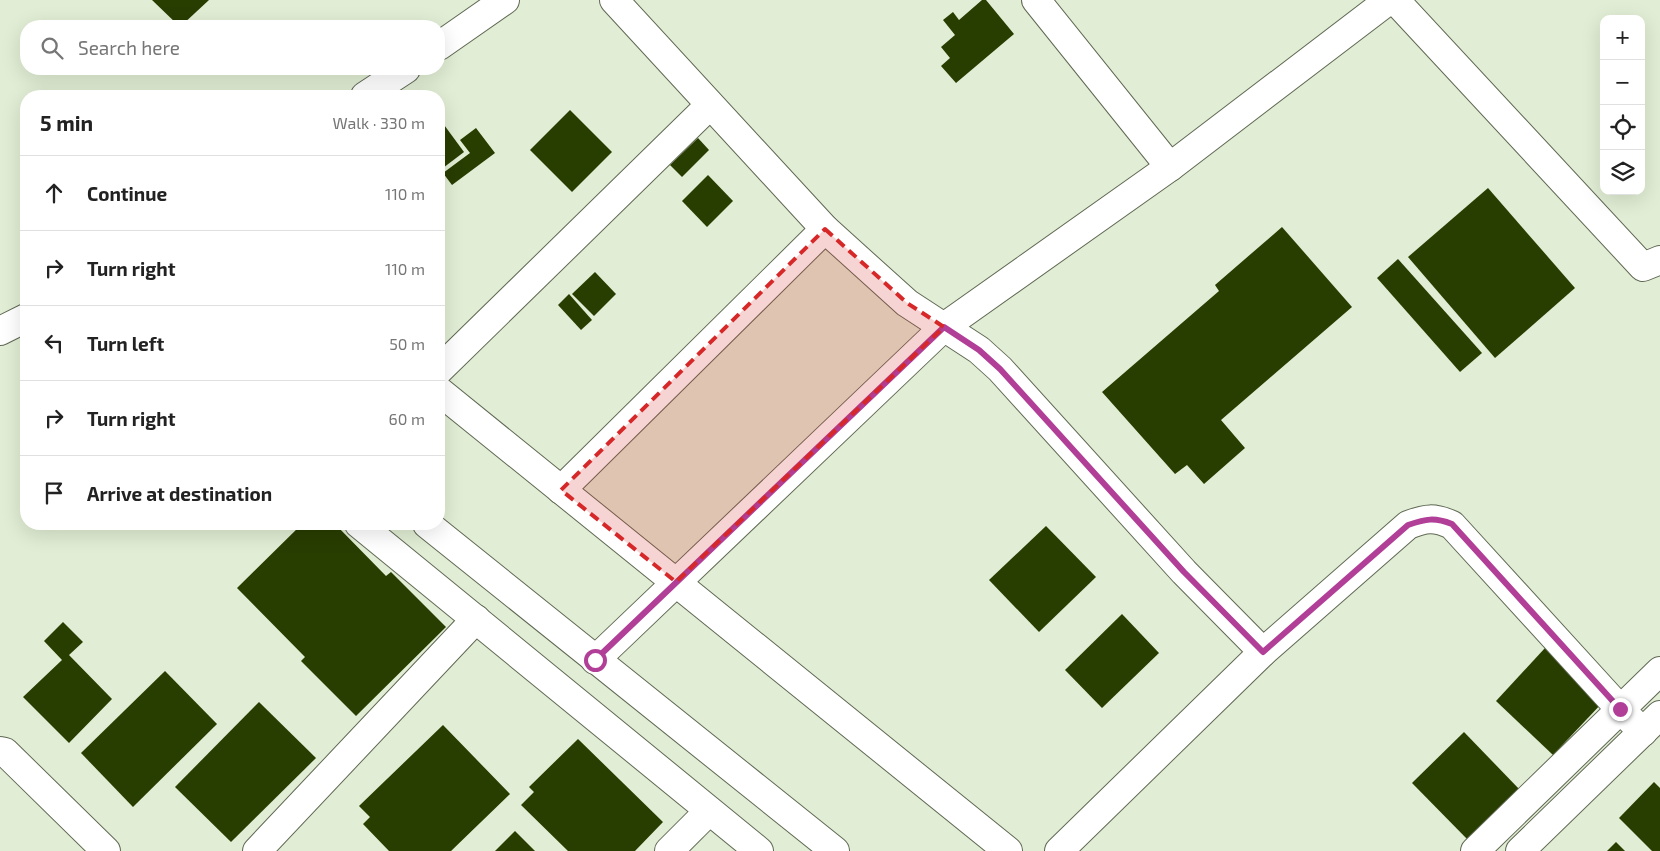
<!DOCTYPE html>
<meta charset="utf-8">
<style>
body{margin:0;font-family:"Exo 2",sans-serif;background:#f6f6f6;color:#222}
.controls{position:absolute;right:15px;top:15px;display:grid;overflow:hidden;border-radius:10px;box-shadow:0 5px 20px #0002}
.controls button{width:45px;height:45px;display:grid;place-items:center;padding:0;border:0;border-bottom:1px solid #e0e0e0;background:#fff;color:#222;font:25px sans-serif}
.stop{position:absolute;width:15px;height:15px;margin:-11px;border:4px solid #b13e97;border-radius:50%;background:#fff}
.stop.end{background:#b13e97;border-color:#fff;box-shadow:0 1px 5px #0008}
.list{margin:0;padding:0;list-style:none}
h2{display:flex;justify-content:space-between;align-items:center;height:65px;margin:0;padding:0 20px;font-size:21px}
h2 small{font-size:16px;font-weight:400;color:#767676}
.list li{display:grid;grid-template-columns:32px 1fr auto;gap:15px;align-items:center;box-sizing:border-box;height:75px;padding:0 20px;border-top:1px solid #e0e0e0}
.list b{display:block;font-size:19px;white-space:nowrap}
.list em{font-size:16px;font-style:normal;color:#767676}
.icon{flex:none;width:28px;height:28px;fill:none;stroke:currentColor;stroke-width:2;stroke-linecap:round;stroke-linejoin:round}
.map{position:relative;flex:none;width:1660px;height:851px;overflow:hidden}
.search{position:absolute;background:#fff;box-shadow:0 5px 20px #0002;left:20px;top:20px;width:425px;height:55px;display:flex;align-items:center;gap:12px;box-sizing:border-box;padding:0 18px;border-radius:20px;color:#767676;font-size:19px}
.panel{position:absolute;background:#fff;box-shadow:0 5px 20px #0002;left:20px;top:90px;width:425px;height:440px;border-radius:20px}
.map>svg:first-child{display:block}
.building{fill:#283d00}
.lines{fill:none;stroke-linecap:round;stroke-linejoin:round}
.minor-casing{stroke:#606954;stroke-width:30}
.tertiary-casing{stroke:#606954;stroke-width:30}
.minor{stroke:#fff;stroke-width:28}
.tertiary{stroke:#fff;stroke-width:28}
.route{stroke:#b13e97;stroke-width:6}
.marked{fill:#d62828;fill-opacity:0.2;stroke:#d62828;stroke-width:4;stroke-dasharray:10 6;stroke-linejoin:round}
</style>
<div class="map">
<svg width="1660" height="851" viewBox="0 0 1660 851">
<rect width="100%" height="100%" fill="#e1edd4"/>
<!-- building -->
<g class="building">
<polygon points="152,0 209,0 181,26 179,26"/>
<polygon points="982,0 986,0 1014,34 956,83 941,66 950,58 941,47 955,35 943,20 953,12 959,20"/>
<polygon points="570,110 612,152 572,192 530,150"/>
<polygon points="439,118 464,152 439,171"/>
<polygon points="476,128 495,153 452,185 443,173 470,153 460,140"/>
<polygon points="698,138 709,150 682,177 670,165"/>
<polygon points="708,175 733,201 707,227 682,201"/>
<polygon points="1488,188 1575,288 1495,358 1408,257"/>
<polygon points="1282,227 1352,307 1221,420 1245,448 1204,484 1187,465 1175,474 1102,392 1219,291 1215,285"/>
<polygon points="1398,259 1482,353 1460,372 1377,278"/>
<polygon points="595,272 616,294 594,316 572,294"/>
<polygon points="569,294 592,320 581,330 558,305"/>
<polygon points="302,524 335,524 386,576 391,572 446,627 356,716 301,661 305,657 237,588"/>
<polygon points="1046,526 1096,577 1039,632 989,580"/>
<polygon points="1122,614 1159,653 1102,708 1065,670"/>
<polygon points="63,622 83,642 69,655 112,699 69,743 23,697 62,660 44,641"/>
<polygon points="1545,648 1603,702 1553,755 1496,701"/>
<polygon points="165,671 217,724 133,807 81,753"/>
<polygon points="259,702 316,758 231,842 175,787"/>
<polygon points="443,725 510,794 451,851 389,851 363,824 370,817 359,806"/>
<polygon points="1464,732 1520,790 1468,840 1412,783"/>
<polygon points="578,739 663,822 635,851 568,851 521,805 534,792 529,787"/>
<polygon points="1654,782 1660,788 1660,851 1652,851 1619,818"/>
<polygon points="515,831 535,851 495,851"/>
<polygon points="1616,842 1625,851 1607,851"/>
</g>
<g class="lines">
<defs>
<g id="minor">
<polyline points="614,0 825,229 907,303 979,350 1000,369 1184,572 1263,652"/>
<polyline points="1036,0 1170,167"/>
<polyline points="1395,0 1643,267 1660,260"/>
<polyline points="439,370 710,105"/>
<polyline points="439,391 1008,851"/>
<polyline points="561,490 825,229"/>
<polyline points="359,524 759,851"/>
<polyline points="427,524 835,851"/>
<polyline points="595,660 944,327 1170,167 1389,0"/>
<polyline points="0,751 5,752 106,851"/>
<polyline points="257,851 476,619"/>
<polyline points="669,851 709,811"/>
<path d="M1059,851L1263,652L1408,525C1426,518 1434,517 1452,525L1620,709L1643,732"/>
</g>
<g id="tertiary">
<polyline points="439,46 505,0"/>
<polyline points="365,96 406,69"/>
<polyline points="0,331 26,318"/>
<polyline points="1475,851 1660,671"/>
<polyline points="1520,851 1660,715"/>
</g>
</defs>
<!-- minor casing -->
<use href="#minor" class="minor-casing"/>
<!-- tertiary casing -->
<use href="#tertiary" class="tertiary-casing"/>
<!-- minor -->
<use href="#minor" class="minor"/>
<!-- tertiary -->
<use href="#tertiary" class="tertiary"/>
</g>
<g class="lines">
<!-- route -->
<path class="route" d="M595,660L944,327L979,350L1000,369L1184,572L1263,652L1408,525C1426,519 1434,517 1452,524L1620,709"/>
</g>
<!-- marked area -->
<path class="marked" d="M825,229L907,303L944,327L676,582L561,490Z"/>
</svg>
<div class="controls">
<button>+</button>
<button>−</button>
<button><svg class="icon" aria-label="locate" viewBox="0 0 24 24"><circle cx="12" cy="12" r="6"/><path d="M12 2v4M12 18v4M2 12h4M18 12h4"/></svg></button>
<button><svg class="icon" aria-label="layers" viewBox="0 0 24 24"><path d="M12 4l9 5-9 5-9-5zM3 14l9 5 9-5"/></svg></button>
</div>
<div class="stop" style="left:595px;top:660px"></div>
<div class="stop end" style="left:1620px;top:709px"></div>
<div class="search"><svg class="icon" aria-label="search" viewBox="0 0 24 24"><circle cx="10" cy="10" r="6"/><path d="M15 15l6 6"/></svg>Search here</div>
<section class="panel">
<h2>5 min<small>Walk · 330 m</small></h2>
<ul class="list">
<li><svg class="icon" aria-label="ahead" viewBox="0 0 24 24"><path d="M12 20V5M6 11l6-6 6 6"/></svg><div><b>Continue</b></div><em>110 m</em></li>
<li><svg class="icon" aria-label="right" viewBox="0 0 24 24"><path d="M7 20v-9h11M14 6l5 5-5 5"/></svg><div><b>Turn right</b></div><em>110 m</em></li>
<li><svg class="icon" aria-label="left" viewBox="0 0 24 24"><path d="M17 20v-9H6M10 6l-5 5 5 5"/></svg><div><b>Turn left</b></div><em>50 m</em></li>
<li><svg class="icon" aria-label="right" viewBox="0 0 24 24"><path d="M7 20v-9h11M14 6l5 5-5 5"/></svg><div><b>Turn right</b></div><em>60 m</em></li>
<li><svg class="icon" aria-label="arrive" viewBox="0 0 24 24"><path d="M6 21V4h12l-3 4 3 4H6"/></svg><div><b>Arrive at destination</b></div></li>
</ul>
</section>
</div>
